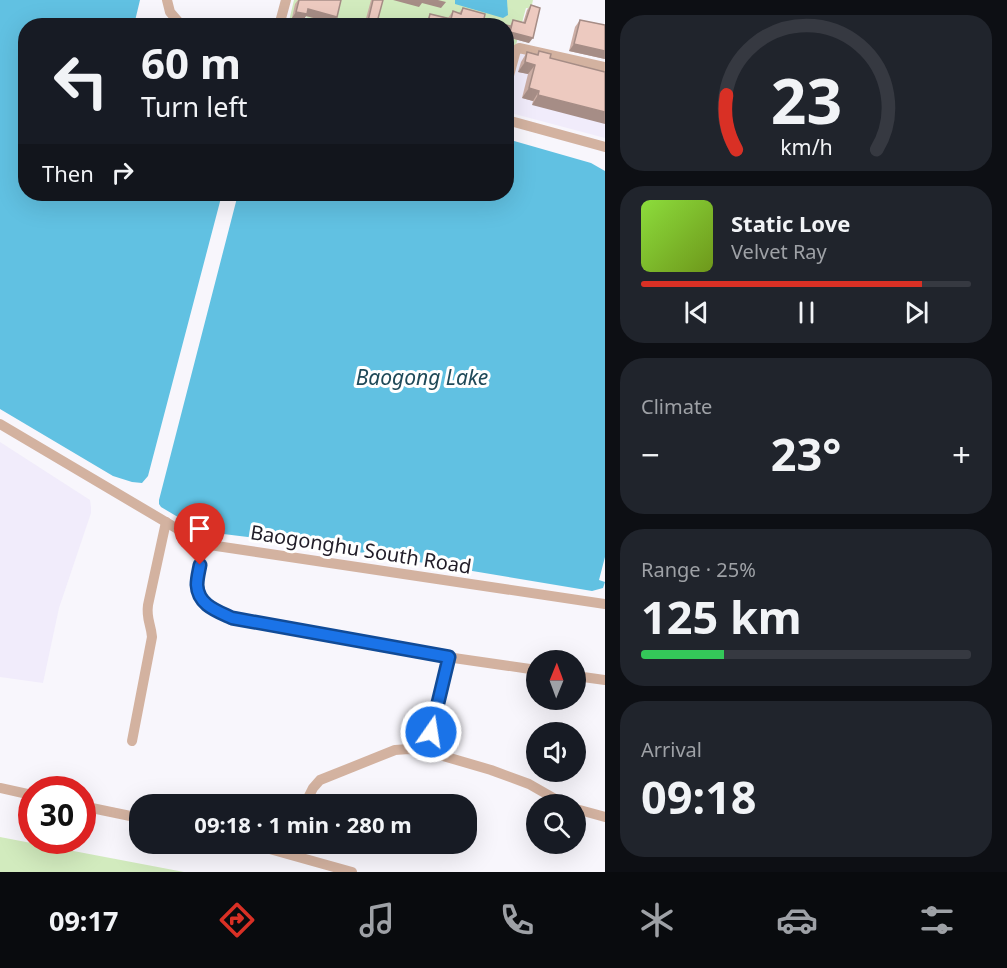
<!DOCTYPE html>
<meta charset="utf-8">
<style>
:root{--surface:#171b24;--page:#20242c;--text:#f1f3f6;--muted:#9ea1a6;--line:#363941;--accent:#d93025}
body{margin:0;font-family:"Noto Sans",sans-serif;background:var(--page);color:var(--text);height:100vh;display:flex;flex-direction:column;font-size:22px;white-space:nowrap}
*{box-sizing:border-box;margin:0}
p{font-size:20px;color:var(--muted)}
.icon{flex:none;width:33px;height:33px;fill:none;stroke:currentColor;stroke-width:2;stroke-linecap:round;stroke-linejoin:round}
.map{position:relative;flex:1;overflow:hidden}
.panel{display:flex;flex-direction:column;gap:15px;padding:15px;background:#0d0f14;width:402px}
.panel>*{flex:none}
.hud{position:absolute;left:18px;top:18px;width:496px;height:183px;border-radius:24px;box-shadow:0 6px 24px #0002;background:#171b24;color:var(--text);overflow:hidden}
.needle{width:39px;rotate:1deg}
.buttons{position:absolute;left:526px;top:650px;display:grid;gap:12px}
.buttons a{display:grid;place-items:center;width:60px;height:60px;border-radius:50%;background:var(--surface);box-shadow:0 6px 24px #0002;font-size:30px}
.speed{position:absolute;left:18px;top:776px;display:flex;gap:12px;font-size:30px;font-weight:700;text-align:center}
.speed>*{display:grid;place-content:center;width:78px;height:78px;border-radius:50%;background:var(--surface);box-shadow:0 6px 24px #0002;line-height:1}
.speed .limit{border:9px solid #d22;background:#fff;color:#111}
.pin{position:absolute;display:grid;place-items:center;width:51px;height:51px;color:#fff;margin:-62px -26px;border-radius:50% 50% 50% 0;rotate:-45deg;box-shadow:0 0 6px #0007}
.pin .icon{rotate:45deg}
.me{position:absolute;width:66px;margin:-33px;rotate:13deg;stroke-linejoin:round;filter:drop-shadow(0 0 4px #0008)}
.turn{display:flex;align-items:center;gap:21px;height:126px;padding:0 24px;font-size:27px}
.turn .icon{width:78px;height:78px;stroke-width:2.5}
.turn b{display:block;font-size:42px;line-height:51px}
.then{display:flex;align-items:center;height:57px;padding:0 24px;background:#0003;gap:12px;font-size:22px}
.big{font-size:45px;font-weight:700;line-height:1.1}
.panel .tile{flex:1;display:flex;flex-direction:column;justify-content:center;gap:9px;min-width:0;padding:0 21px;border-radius:24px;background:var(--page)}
.panel .dial{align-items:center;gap:0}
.dial svg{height:156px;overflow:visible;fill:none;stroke:var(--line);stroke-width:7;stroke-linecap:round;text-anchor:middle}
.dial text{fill:var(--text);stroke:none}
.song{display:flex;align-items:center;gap:18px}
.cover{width:72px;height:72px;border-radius:9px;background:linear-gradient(135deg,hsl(90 70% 55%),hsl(80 70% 35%))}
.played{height:6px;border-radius:3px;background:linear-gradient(90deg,var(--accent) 85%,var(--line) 85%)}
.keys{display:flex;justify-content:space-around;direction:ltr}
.heat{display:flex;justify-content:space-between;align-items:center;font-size:33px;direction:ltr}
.charge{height:9px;border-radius:4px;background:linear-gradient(90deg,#34c759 25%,var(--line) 0)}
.trip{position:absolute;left:129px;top:794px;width:348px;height:60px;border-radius:24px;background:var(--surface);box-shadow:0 6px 24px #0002;font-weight:700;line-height:60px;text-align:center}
.tab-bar{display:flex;height:96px;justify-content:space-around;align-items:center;background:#090b0e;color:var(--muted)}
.tab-bar .icon{width:42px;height:42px}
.tab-bar .current{color:var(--accent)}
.tab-bar b{font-size:27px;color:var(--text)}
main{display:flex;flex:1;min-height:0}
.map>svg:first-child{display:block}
.built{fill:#f1ecfb}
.green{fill:#d2ebbe}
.water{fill:#61c1e2}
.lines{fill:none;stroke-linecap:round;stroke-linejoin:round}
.minor{stroke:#d3b2a0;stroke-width:10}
.wall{fill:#ccaea5}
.shaded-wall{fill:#a68d86}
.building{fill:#edcac0;stroke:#a68d86;stroke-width:1.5}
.route-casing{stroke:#114b97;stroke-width:15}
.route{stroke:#1a73e8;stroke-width:10}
.labels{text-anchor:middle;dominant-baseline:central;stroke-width:6;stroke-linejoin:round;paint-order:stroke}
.street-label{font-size:20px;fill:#211d28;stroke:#fff}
.water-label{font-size:21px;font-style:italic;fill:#204a59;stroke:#fff}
</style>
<main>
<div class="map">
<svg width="605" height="872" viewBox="0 0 605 872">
<rect width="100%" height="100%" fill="#f8f6fc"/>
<g class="built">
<polygon points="515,50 605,72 605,138 507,112 507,78"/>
<polygon points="0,442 90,500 91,507 91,513 59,608 43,683 0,677"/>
</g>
<g class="green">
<polygon points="294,0 533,0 531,9 526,8 507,78 507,26 338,25 305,17 302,25 289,21"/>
<polygon points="0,837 26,842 184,872 0,872"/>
</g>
<g class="water">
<polygon points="0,0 140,0 134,25 26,26 26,194 222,194 148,476 142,483 132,482 113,476 0,409"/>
<polygon points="455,0 507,0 508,15 503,18 455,4"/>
<polygon points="507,139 591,163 605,171 605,557 599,580 605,582 603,588 592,591 328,547 207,532 198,529 161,507 159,504 159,500 238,194 507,194"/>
</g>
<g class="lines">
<g class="minor">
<polyline points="167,0 170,12 182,26"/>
<polyline points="279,26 286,0"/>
<polyline points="507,83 516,50 519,48 605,67"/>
<polyline points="507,120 605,147"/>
<polyline points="0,424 203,544 605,604"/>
<path d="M203 544C200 564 190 593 210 607 216 612 225 614 232 618L433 655 537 670"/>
<polyline points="576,676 605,680"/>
<path d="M132 741 152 637C151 624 146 619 148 605L166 522"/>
<polyline points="426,751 449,657"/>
<polyline points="0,788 32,795"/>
<polyline points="305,804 313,788 320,780 395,750 409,749 426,751 491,770 529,784 564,804"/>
<polyline points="82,806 140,818"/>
<polyline points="576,809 605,817"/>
<polyline points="248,843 352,872"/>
</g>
</g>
<g class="wall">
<polygon points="298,0 341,0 333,23 306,16 303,21 292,18 295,4"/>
<polygon points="371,0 383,0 376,26 364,26"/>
<polygon points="531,5 529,43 507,37 507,26 425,26 427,20 430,14 448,18 453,11 459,13 463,8 484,19 510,26 513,20 523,23 527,10"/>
<polygon points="580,20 605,25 605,59 569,51 575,27"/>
<polygon points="539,51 550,58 605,72 532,105 533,101 522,98 528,74 518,72 521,62 527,52 536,54"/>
</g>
<g class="shaded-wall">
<polygon points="393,0 438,0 446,2 441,8 422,3 419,7"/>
<polygon points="308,9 337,17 333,23 306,16 303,21 292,18 296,12"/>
<polygon points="428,22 441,26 426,26"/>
<polygon points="510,32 533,38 529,43 507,37"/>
<polygon points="574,44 605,51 605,59 569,51"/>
<polygon points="525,62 535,65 528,74 518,72"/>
<polygon points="529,88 539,91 533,101 522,98"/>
<polygon points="538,95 605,112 605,124 532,105"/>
</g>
<g class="building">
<polygon points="299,0 341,0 337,17 308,9 307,14 296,12"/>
<polygon points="373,0 383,0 376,26 370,26 367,25"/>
<polygon points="531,5 540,8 533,38 510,32 513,20 525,23"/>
<polygon points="463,8 485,14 484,19 510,26 507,35 507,26 441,26 428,22 430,14 451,19 453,11 461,14"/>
<polygon points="580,20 605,25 605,51 574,44"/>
<polygon points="539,51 551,54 550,58 605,72 605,112 538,95 539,91 529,88 535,65 525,62 527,52 538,55"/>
</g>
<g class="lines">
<defs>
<path id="route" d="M200 565C199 571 197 578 197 585 198 605 217 611 232 618L449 657 431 732"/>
</defs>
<use href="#route" class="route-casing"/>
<use href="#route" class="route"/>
</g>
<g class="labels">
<g class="street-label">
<text transform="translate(361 549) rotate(9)">Baogonghu South Road</text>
</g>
<g class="water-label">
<text x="422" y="377">Baogong Lake</text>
</g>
</g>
</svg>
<div class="buttons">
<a><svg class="needle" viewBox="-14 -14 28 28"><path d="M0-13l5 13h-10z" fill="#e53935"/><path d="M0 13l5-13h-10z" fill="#9ea1a6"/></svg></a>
<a><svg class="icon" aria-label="sound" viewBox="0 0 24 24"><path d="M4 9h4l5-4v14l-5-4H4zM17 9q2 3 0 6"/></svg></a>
<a><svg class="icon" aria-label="search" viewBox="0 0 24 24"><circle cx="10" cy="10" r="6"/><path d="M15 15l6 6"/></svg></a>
</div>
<div class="speed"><div class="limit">30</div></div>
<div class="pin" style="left:200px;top:565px;background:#d93025"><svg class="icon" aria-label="arrive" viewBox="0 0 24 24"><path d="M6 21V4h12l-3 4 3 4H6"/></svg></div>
<svg class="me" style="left:431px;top:732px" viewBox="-20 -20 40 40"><circle r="17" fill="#1a73e8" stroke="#fff" stroke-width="3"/><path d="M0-11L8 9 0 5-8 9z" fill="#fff"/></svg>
<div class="trip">09:18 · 1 min · 280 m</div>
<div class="hud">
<div class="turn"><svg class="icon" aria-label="left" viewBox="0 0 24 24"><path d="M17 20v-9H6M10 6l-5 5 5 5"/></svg><div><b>60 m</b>Turn left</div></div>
<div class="then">Then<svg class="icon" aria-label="right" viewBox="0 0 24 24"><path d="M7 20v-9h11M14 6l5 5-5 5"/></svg></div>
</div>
</div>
<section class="panel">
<div class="tile dial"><svg viewBox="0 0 100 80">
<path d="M14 69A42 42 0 1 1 86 69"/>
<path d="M14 69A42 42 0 0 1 9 41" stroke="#d93025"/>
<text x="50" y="56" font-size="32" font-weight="700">23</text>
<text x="50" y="72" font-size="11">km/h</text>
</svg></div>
<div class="tile">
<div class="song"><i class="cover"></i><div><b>Static Love</b><p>Velvet Ray</p></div></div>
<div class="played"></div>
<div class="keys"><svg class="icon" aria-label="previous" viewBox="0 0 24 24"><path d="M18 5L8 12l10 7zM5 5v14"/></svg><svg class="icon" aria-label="pause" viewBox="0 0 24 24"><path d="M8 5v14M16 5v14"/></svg><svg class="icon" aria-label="next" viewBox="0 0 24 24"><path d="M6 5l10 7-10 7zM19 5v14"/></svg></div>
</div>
<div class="tile"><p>Climate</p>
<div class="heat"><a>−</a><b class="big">23°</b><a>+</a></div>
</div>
<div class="tile"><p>Range · 25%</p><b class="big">125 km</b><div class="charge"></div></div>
<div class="tile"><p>Arrival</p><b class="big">09:18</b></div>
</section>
</main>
<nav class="tab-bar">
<b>09:17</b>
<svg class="icon current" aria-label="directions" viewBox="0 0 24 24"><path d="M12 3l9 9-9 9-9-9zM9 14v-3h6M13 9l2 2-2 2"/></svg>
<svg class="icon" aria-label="music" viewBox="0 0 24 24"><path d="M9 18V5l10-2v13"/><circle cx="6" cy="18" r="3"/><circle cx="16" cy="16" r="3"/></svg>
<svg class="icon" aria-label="phone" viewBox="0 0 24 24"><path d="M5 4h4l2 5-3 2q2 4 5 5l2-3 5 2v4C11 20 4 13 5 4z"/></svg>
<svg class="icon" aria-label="climate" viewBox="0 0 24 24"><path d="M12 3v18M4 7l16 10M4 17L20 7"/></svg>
<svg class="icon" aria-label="car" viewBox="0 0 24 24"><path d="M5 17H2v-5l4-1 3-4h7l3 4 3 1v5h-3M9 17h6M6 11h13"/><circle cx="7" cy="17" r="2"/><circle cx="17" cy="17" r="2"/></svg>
<svg class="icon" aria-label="filters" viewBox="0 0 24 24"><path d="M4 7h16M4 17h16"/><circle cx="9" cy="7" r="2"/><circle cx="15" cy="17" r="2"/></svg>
</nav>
